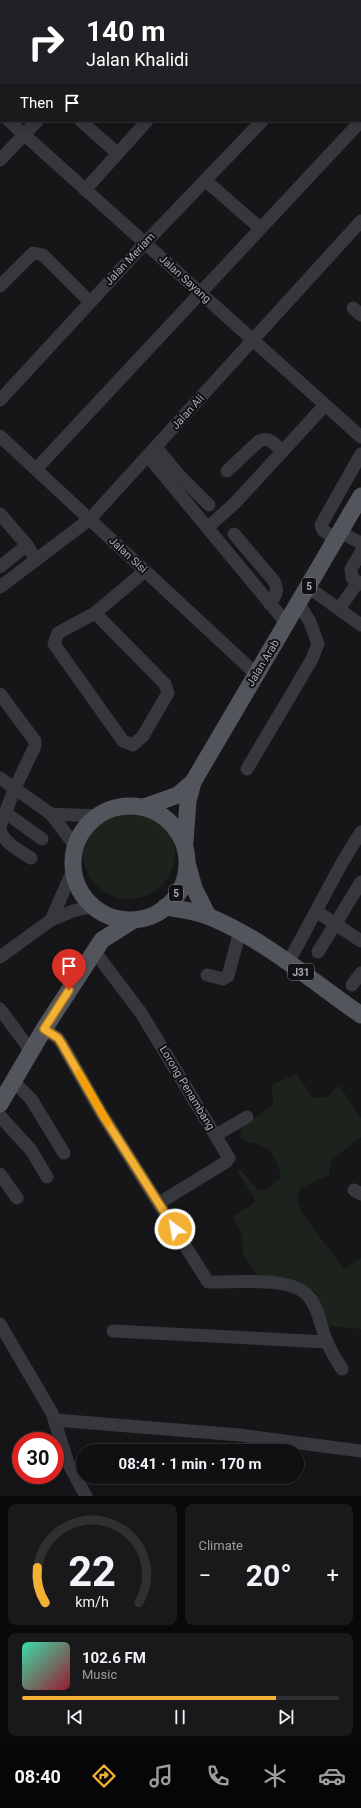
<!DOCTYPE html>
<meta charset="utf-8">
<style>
:root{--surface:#101012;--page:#19191b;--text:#f1f3f6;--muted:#9c9d9f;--line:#303032;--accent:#f2b134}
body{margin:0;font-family:Roboto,sans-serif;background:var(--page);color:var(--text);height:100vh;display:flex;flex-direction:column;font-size:15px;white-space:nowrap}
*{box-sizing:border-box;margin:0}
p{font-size:13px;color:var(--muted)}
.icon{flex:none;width:22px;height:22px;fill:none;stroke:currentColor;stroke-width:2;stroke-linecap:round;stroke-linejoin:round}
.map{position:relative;height:1496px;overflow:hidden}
.sheet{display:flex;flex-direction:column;gap:8px;padding:8px;background:#09090a;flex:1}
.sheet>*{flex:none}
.top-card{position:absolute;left:0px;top:0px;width:361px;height:122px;box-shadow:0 2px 10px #0003,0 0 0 1px var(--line);background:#202124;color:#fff;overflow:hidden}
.speed{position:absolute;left:12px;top:1432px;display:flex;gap:8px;font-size:20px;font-weight:700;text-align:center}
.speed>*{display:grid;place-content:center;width:52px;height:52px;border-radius:50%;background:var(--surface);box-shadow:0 2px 10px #0003,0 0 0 1px var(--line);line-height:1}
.speed .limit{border:6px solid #d22;background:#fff;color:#111}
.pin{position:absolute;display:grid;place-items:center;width:34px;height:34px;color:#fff;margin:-41px -17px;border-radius:50% 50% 50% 0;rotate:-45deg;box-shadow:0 0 4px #0007}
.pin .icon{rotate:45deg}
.me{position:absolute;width:44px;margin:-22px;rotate:328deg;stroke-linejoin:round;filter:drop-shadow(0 0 3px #0008)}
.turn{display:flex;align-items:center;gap:14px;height:84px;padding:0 20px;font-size:18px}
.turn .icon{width:52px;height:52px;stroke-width:2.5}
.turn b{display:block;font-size:28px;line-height:34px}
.then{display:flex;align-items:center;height:38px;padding:0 20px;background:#0003;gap:8px;font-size:15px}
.big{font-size:30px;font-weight:700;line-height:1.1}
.sheet .widget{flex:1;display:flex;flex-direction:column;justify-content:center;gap:6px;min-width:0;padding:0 14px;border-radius:8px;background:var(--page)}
.sheet .dial{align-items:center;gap:0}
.dial svg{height:104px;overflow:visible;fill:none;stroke:var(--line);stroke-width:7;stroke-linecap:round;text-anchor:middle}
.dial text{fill:var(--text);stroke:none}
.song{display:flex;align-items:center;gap:12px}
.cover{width:48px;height:48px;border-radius:6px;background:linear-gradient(135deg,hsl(160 70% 55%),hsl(350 70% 35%))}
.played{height:4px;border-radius:2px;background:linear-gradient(90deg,var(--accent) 80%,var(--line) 80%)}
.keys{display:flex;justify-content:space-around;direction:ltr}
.heat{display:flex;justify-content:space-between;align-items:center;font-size:22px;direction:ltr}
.sheet .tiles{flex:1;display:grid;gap:8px;grid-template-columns:1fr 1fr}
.widget:last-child{grid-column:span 2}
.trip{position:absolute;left:76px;top:1444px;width:228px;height:40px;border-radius:20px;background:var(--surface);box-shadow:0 2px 10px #0003,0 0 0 1px var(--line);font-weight:700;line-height:40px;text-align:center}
.tab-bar{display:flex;height:64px;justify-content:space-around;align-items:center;background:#060607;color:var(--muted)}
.tab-bar .icon{width:28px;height:28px}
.tab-bar .active{color:var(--accent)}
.tab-bar b{font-size:18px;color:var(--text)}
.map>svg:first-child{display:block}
.green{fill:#1c231d}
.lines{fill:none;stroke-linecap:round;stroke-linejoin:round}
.minor{stroke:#37383d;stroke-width:13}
.major{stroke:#53555c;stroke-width:17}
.route-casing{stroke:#9d7322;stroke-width:10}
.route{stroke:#f2b134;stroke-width:7}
.slow{stroke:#f59e0b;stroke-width:7}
.labels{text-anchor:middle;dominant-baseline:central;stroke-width:4;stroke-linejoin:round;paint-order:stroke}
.shield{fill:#111113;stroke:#7b7e86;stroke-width:1}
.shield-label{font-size:10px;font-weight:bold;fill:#a8adb8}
.street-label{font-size:11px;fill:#a8adb8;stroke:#111113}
</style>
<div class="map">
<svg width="361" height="1496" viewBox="0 0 361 1496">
<rect width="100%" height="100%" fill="#161618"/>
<g class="green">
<circle cx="129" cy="853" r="46"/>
<path d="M297 1074 313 1098 328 1097 339 1085 361 1118V1137L331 1160 329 1175 300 1188 297 1198 302 1213 344 1269 361 1258V1329L329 1326 315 1292 302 1284 258 1276 244 1256 242 1245V1235L233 1217 254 1203V1198L237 1170H241L258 1190H266L280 1178C281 1168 273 1151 263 1146 255 1142 247 1144 240 1137L243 1127 274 1104 271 1085Z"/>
</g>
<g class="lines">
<g class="minor">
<polyline points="226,0 227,1"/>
<polyline points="62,1 62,0"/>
<polyline points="147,1 148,0"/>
<polyline points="264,1 265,0"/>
<polyline points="360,16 361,15"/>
<polyline points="0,72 1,71"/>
<polyline points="0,113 1,114"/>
<polyline points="9,121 361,437"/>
<polyline points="81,121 117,153"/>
<polyline points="0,160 37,121"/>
<polyline points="205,180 260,228"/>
<polyline points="85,190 147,121"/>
<polyline points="0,286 33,253 43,255 90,302"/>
<polyline points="353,308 361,315"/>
<polyline points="0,400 145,243 262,121"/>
<polyline points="0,436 256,674"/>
<polyline points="156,447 178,474 209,505"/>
<polyline points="148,456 287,624"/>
<polyline points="36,469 360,122"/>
<path d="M227 471 259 441C270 436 275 444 282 452"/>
<polyline points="0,514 27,545"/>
<polyline points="207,528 235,503 325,405"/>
<polyline points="340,532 361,543"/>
<path d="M234 534 274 581C279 591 276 595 270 604"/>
<polyline points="336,540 323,530 321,525 361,454"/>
<polyline points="361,552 351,569 352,578 361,584"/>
<polyline points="0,567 27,545 36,560"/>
<polyline points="0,587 90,519 361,221"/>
<polyline points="308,587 361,625"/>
<polyline points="339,609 358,582"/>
<polyline points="95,613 58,633 54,644 123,741 133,745 143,736 168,693 165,684 95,613 145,571"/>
<polyline points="0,694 35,741 35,746 15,788 0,826"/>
<polyline points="247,769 311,661 318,644 310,622 299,604"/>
<polyline points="0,778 51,814 99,816"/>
<polyline points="6,813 42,839"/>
<polyline points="51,814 76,847"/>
<path d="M0 830C4 843 20 851 31 858"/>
<polyline points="316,911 361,941"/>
<polyline points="51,920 74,868"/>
<polyline points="95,952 141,1013 229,1158 226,1162 159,1203"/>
<polyline points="318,952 361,882"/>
<polyline points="0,957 51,920 73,911 93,906"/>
<polyline points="288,963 343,861 361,832"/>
<polyline points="207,975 223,979 228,976 240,931"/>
<polyline points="352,985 361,973"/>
<polyline points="0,1009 31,1051"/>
<path d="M44 1029 58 1038 62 1044 102 1114 208 1282C234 1283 292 1275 309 1297 319 1309 321 1328 327 1342 331 1352 337 1361 342 1369"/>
<polyline points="13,1081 31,1099 64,1153"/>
<polyline points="0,1116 31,1150 47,1177"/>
<polyline points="216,1135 247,1117"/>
<polyline points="0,1174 17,1198"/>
<polyline points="354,1190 361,1194"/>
<polyline points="0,1324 52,1413 68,1463 86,1496"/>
<polyline points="113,1331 327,1342"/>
<polyline points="55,1420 239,1435 361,1451"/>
</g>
<g class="major">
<circle cx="130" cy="863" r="57"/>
<polyline points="144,807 178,795 193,782 361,496"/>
<polyline points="185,842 188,801 193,782"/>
<polyline points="188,866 194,888 208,916"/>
<path d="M165 907C179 909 196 911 210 917 265 940 312 981 361 1015"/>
<polyline points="0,1104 44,1029 102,940 132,921"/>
</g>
</g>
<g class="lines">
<defs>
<polyline id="route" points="69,990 44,1029 58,1038 62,1044 102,1114 175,1229"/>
</defs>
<use href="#route" class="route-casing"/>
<use href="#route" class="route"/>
<polyline class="slow" points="79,1073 108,1123"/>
</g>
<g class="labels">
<g class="shield">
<rect x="302" y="578" width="14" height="16" rx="3"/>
<rect x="169" y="885" width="14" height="16" rx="3"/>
<rect x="288" y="964" width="26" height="16" rx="3"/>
</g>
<g class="shield-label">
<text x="309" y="586">5</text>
<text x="176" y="893">5</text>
<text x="301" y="972">J31</text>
</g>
<g class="street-label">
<text transform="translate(130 259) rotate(-47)">Jalan Meriam</text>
<text transform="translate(185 279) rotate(42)">Jalan Sayang</text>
<text transform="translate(188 412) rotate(-48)">Jalan Ali</text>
<text transform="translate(128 555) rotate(43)">Jalan Sisi</text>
<text transform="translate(263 663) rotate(-59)">Jalan Arab</text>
<text transform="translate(187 1088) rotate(59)">Lorong Penambang</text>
</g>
</g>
</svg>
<div class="speed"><div class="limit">30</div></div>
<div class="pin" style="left:69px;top:990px;background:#d93025"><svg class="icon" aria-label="arrive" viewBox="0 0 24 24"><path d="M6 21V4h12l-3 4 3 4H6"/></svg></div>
<svg class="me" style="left:175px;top:1229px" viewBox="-20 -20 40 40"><circle r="17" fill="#f2b134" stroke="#fff" stroke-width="3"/><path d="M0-11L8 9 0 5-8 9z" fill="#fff"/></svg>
<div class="trip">08:41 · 1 min · 170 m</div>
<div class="top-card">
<div class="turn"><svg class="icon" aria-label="right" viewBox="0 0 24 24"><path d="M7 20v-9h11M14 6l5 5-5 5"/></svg><div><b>140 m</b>Jalan Khalidi</div></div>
<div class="then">Then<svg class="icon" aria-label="arrive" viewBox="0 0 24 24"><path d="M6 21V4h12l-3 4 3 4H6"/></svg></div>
</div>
</div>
<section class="sheet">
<div class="tiles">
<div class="widget dial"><svg viewBox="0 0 100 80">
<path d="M14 69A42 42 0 1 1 86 69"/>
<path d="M14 69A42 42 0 0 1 8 42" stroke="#f2b134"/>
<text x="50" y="56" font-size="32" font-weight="700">22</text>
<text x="50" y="72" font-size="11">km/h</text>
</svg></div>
<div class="widget"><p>Climate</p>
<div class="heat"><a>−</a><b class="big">20°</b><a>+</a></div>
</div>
<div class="widget">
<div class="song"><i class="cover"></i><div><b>102.6 FM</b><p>Music</p></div></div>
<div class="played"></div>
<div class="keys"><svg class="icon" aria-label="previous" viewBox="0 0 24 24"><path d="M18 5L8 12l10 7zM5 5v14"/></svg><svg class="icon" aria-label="pause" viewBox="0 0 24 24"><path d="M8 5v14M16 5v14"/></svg><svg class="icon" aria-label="next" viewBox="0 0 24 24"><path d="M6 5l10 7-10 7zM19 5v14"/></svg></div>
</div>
</div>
</section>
<nav class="tab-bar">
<b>08:40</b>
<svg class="icon active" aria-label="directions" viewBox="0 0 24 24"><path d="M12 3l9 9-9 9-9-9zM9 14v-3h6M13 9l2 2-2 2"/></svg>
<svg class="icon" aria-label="music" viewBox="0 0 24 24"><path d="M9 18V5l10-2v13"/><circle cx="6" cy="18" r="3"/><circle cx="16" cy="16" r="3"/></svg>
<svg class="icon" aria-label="phone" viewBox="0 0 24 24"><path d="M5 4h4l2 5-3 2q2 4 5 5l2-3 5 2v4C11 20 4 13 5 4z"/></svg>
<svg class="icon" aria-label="climate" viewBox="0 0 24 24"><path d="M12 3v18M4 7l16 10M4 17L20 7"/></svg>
<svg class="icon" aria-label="car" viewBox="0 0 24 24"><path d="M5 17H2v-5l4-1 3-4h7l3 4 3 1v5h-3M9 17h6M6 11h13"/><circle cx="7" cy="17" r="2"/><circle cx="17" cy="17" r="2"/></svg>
</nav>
